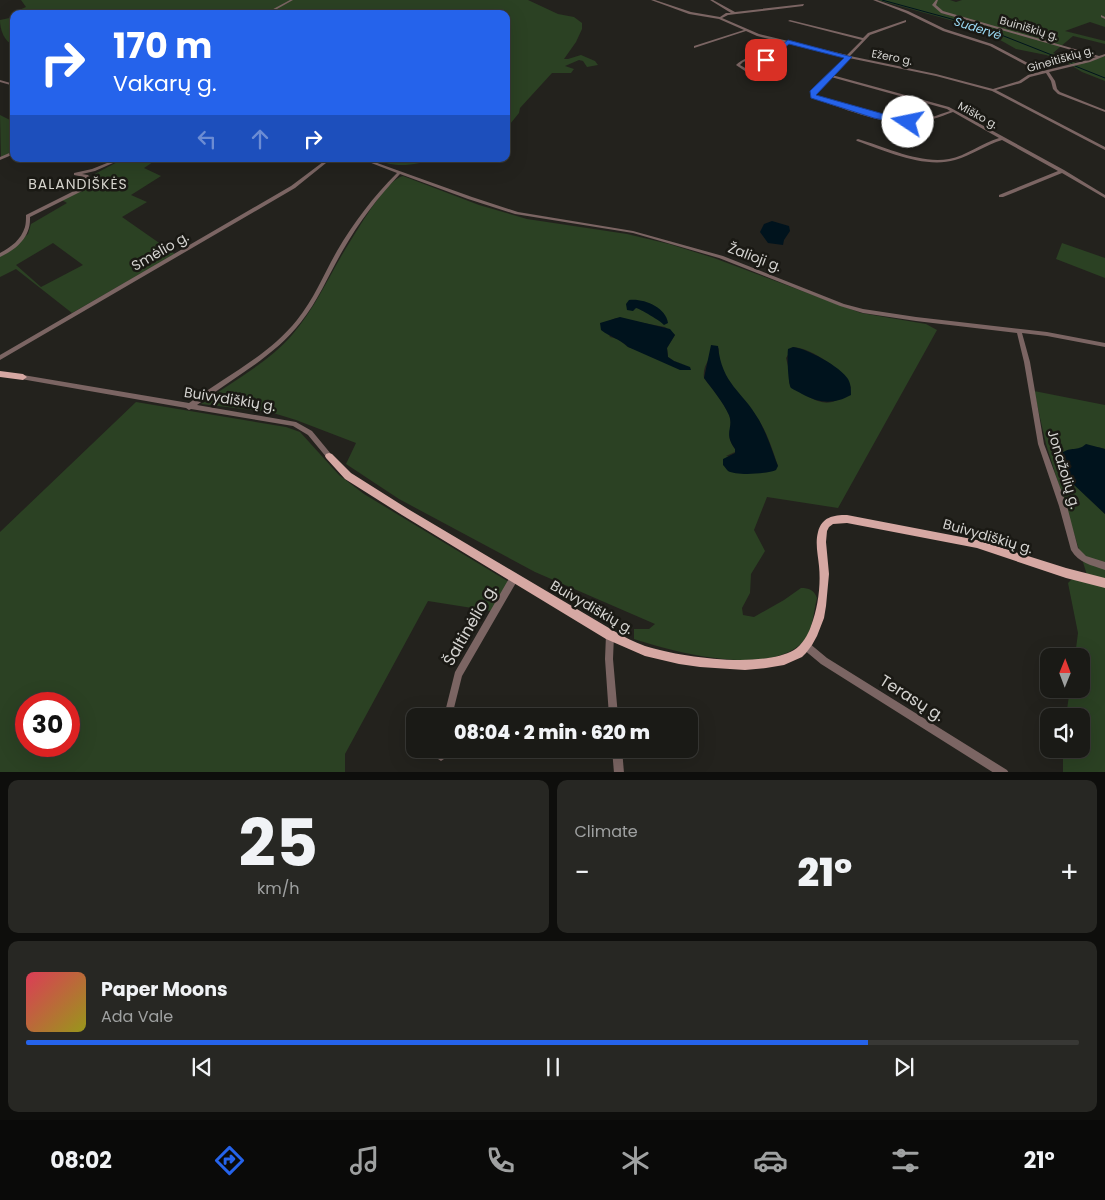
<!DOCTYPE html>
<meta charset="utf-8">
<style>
:root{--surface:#1a1a16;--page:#272723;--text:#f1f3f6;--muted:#9fa1a1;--line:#383835;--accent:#2563eb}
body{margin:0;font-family:Poppins,sans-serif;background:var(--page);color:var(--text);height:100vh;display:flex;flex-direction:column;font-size:19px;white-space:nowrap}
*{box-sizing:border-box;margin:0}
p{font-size:16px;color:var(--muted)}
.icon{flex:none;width:28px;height:28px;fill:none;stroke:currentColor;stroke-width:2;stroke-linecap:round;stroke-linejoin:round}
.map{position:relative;height:772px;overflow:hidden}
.details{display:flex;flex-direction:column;gap:8px;padding:8px;background:#0e0e0c;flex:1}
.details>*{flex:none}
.guide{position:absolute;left:10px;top:10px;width:500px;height:152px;border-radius:10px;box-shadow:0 5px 20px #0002,0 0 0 1px var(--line);background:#2563eb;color:#fff;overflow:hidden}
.needle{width:32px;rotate:1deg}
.fabs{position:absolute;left:1040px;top:648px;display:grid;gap:10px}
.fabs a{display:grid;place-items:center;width:50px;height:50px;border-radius:10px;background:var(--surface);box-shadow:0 5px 20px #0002,0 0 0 1px var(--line);font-size:25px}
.speed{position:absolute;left:15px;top:692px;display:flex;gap:10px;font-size:25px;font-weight:700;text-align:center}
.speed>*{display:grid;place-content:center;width:65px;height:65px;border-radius:50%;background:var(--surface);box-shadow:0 5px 20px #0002,0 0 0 1px var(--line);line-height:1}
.speed .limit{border:8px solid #d22;background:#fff;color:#111}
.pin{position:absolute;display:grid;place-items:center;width:42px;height:42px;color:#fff;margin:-21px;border-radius:10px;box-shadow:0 2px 8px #0006}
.me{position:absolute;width:55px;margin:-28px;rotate:281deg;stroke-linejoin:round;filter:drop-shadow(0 0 4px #0008)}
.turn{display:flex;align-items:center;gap:18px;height:105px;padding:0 20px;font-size:22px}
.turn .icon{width:65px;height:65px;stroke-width:2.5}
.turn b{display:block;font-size:35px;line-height:42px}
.lanes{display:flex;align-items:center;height:48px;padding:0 20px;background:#0003;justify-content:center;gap:25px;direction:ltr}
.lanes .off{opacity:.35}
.big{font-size:38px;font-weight:800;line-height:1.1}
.details .card{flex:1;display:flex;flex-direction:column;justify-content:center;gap:8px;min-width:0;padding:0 18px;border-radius:10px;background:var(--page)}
.details .dial{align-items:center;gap:0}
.dial b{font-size:65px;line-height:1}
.song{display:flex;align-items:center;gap:15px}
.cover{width:60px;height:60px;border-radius:8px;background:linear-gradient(135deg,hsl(350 70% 55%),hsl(60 70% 35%))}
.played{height:5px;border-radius:2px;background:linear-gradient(90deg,var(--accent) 80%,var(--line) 80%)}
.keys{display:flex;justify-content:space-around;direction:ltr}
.heat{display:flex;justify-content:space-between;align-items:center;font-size:28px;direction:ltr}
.details .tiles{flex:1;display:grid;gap:8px;grid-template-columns:1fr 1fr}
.card:last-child{grid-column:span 2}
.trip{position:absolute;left:406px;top:708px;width:292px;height:50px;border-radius:10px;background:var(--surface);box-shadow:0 5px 20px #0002,0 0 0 1px var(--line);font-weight:800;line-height:50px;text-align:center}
.tab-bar{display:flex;height:80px;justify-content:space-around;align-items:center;background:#0a0a09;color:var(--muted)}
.tab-bar .icon{width:35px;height:35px}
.tab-bar .on{color:var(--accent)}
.tab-bar b{font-size:22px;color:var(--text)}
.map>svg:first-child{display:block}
.green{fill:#2b4123;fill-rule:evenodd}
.water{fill:#00131d}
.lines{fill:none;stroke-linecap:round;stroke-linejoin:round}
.stream{stroke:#00131d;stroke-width:1}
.minor{fill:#7b6563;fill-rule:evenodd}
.major{fill:#d6a8a3;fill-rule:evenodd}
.route{fill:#2563eb;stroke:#184099}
.labels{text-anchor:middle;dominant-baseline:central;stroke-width:5;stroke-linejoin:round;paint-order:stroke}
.far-street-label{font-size:11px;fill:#d4d3d0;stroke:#1a1914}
.far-water-label{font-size:12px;font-style:italic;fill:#9cdcf7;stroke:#1a1914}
.far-quarter-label{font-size:14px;letter-spacing:1px;fill:#d6d4cd;stroke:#1a1914}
.street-label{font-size:14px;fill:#d4d3d0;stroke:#1a1914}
.near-street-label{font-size:16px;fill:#d4d3d0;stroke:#1a1914}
</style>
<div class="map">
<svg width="1105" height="773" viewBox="0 0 1105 773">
<rect width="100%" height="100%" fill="#23221d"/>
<g class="green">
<polygon points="21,0 528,0 558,14 574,17 582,23 582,29 576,42 564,59 568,59 581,55 595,61 598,65 587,67 583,61 579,60 565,66 574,69 571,73 552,73 520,108 519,113 506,129 506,14 21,14 19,10 26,7"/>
<polygon points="878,0 950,0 956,2 962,0 1105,0 1105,27 1090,22 1065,31 1105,41 1105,44 1073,36 1053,53 1078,64 1105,56 1105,81 1082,72 1064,61 1046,55 1016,49 979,28"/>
<path d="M14 17V46C4 41 0 30 0 20Z"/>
<polygon points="0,115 14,122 14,151 1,158"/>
<path d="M123 159 156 160 144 168 161 176 131 195 147 202 122 217 175 254 72 313 16 269 0 277V256L28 234 31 224 67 203 62 200 101 180 91 176ZM53 243 83 265 41 287 16 265Z"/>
<path d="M375 159H436C414 165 397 169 375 159Z"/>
<path d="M403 176 479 205 527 219 627 234 669 244 714 258 861 313 926 324 937 330 838 508 767 497 754 530 765 551 751 574 750 593 742 608 743 615 754 617 784 600 801 588C809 588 814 590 817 598 814 609 813 625 808 635 781 681 673 652 634 639V629H649L655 624 535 572 399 499 346 464 356 443 296 420 270 412 201 404C231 382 268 363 292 335 317 306 331 271 351 240 360 226 387 179 403 176ZM616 318 665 327 675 335 667 348 668 357 674 361 685 365 628 347 618 339 610 337 604 323ZM793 347C811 348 845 370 851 388 846 392 838 401 832 402 816 406 801 391 789 383L790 374 786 358ZM719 348C715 375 745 398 758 419 767 432 773 451 778 466L726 456 735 452V449C723 433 735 429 729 415 723 401 712 389 704 378 702 366 711 355 719 348Z"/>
<polygon points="1062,243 1105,258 1105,278 1056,259"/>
<path d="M1034 391 1105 405V449C1088 443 1077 450 1063 460L1070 481 1105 514V580L1087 575 1046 444Z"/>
<path d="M136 402 286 427 300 432 339 475 364 494 509 582 491 611 428 601 345 754V772L0 773V532ZM26 704H69V746H26Z"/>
<polygon points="1076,579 1105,587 1105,772 1063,773 1063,749 1081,749 1081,716 1066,716 1070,689 1081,689 1081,656 1075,656 1078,633 1068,583 1071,580"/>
</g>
<g class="water">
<polygon points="772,221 789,226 790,231 784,240 783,245 768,243 760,232 764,224"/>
<path d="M629 300C643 298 666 307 668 323L664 325C661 321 640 309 636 308L633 311 627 310 626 304Z"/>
<path d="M620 317 670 329 675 335 667 348 668 357 674 361 690 367 691 370H680L628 347C620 339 610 337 601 330L600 323Z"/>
<path d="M711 345 718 346C722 385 742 390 759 420 766 433 771 447 776 461L778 466 776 470C768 474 736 476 728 471 726 469 725 467 723 465V459L735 453V449C723 432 734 429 729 415 723 402 712 389 704 378Z"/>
<path d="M793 347C806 348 841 367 848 379 851 384 851 390 851 395 833 405 819 403 802 394 799 392 794 390 791 388 788 384 787 355 788 349Z"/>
<path d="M1086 444 1105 449V514L1070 481 1062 453C1071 446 1077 452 1086 444Z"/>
</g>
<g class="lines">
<g class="stream">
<polyline points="882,0 981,27 1072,63"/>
<polyline points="1075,66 1105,78"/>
</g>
<g class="minor">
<polygon points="290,0 293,0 268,14 264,14"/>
<path d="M651 0H655L691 12 720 17 726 13H731L710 0H713L735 12 804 4 803 6 728 15 722 18 759 34 847 55 862 40 788 21 790 20 863 38 868 33 906 20V22L870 35 850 56 936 74 993 89 1019 81 1028 75 1039 72 990 46 943 31 906 13 873 0H877L908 11 945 29 992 44 1043 71 1088 60 1096 57 941 13 932 5 936 0H938L936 5 943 11 1099 56 1105 54V56L1090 62 1049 72 1055 81 1057 89 1060 92 1105 110V112L1058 94 1053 89 1051 81 1046 73 1030 77 1021 83 996 90 1105 147V150L992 91 936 76 849 58 832 75 949 107 1064 170 1105 195V198L1062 173 1003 197H999V195L1058 171 1002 140C986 145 972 155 955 160 925 169 885 151 857 141L856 140 858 139C886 147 919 164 949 159 966 156 982 143 999 138L953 112C940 117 926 122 912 123 882 125 843 108 815 99L811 96V94L845 57 788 43 780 49 754 72 745 71 736 65C747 54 771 52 785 43L757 36 746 31 694 48V46L744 30 719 19 689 14ZM773 51 752 70 747 69 740 65 743 62ZM831 77 947 109 950 111C938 115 925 120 912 121 882 123 846 107 817 97L814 95Z"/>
<polygon points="1101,15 1105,17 1105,19 1101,17"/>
<polygon points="0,80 14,84 14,86 0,82"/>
<polygon points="14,151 14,154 0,160 0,157"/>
<path d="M117 159H122L95 171 82 174 88 175 93 181V182L92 186 30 217C31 237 17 249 0 257V253C11 247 21 240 25 227 26 223 26 219 26 215L88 184 89 182 84 177 74 175V173L92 169Z"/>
<polygon points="327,159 331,159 295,188 0,360 0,355 291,186"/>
<path d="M361 159H366L472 197 518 212 633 231 723 256 844 304 863 309 916 317 1047 332 1105 343V347L1047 336 1022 333 1030 362 1044 444 1067 506 1078 548 1086 556 1105 562V570C1091 565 1079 563 1071 550L1059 506 1038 444 1024 362 1017 333 916 321 863 313 840 306 719 258 633 233 515 214 468 199 400 174C378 197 359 222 343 250 329 274 318 301 301 322 273 358 232 378 197 405L296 422 312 431 331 454 332 456 331 458 329 459 327 458 308 435 293 426 191 409 189 410 186 408 21 379 20 377 21 375H23L189 403C226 376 268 356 297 320 314 299 324 274 337 251 354 222 373 197 397 173Z"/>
<polygon points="514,574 517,575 518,578 517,581 462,676 452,716 444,716 455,672 511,575"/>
<polygon points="610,631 613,632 614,635 613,659 618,716 609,716 605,659 606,635 607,632"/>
<polygon points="806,642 809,643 827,658 1007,770 1009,773 994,773 821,664 803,649 802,646 803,643"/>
<polygon points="437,749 447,749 444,759 441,761 438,759 436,756"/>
<polygon points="612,749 622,749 624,773 614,773"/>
</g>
<g class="major">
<polygon points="0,371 23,374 27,377 23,380 0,377"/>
<path d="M329 453 332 454 351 473 408 509 614 631C624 637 634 642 645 646 680 657 760 669 794 650 802 645 808 635 811 626 818 608 821 585 819 566 818 555 815 543 818 532 822 517 833 515 847 515L977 540 1066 568 1105 578V588L1066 578 977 548 847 523 833 524 829 527 827 531 826 542 829 574 826 606 824 618 817 636 812 645 806 653 802 657 784 665 766 668 745 670 700 667 679 664 645 656 606 639 402 515 345 479 326 458 325 456 326 454Z"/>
</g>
</g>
<polygon class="route" points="788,40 852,57 816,95 912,122 908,125 874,118 811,98 810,91 844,58 789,44 768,61 764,61 764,59"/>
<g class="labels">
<g class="far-street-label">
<text transform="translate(1029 28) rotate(16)">Buiniškių g.</text>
<text transform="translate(892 57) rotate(11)">Ežero g.</text>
<text transform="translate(1060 59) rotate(-16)">Gineitiškių g.</text>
<text transform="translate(978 115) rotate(29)">Miško g.</text>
</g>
<g class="far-water-label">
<text transform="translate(978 28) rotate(18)">Sudervė</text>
</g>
<g class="far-quarter-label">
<text x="78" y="184">BALANDIŠKĖS</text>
</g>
<g class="street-label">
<text transform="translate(160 251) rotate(-30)">Smėlio g.</text>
<text transform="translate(755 257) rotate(21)">Žalioji g.</text>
<text transform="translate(230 399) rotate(9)">Buivydiškių g.</text>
<text transform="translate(1064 469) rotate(73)">Jonažolių g.</text>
<text transform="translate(988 536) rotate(16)">Buivydiškių g.</text>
<text transform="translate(592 607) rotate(30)">Buivydiškių g.</text>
</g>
<g class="near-street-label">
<text transform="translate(470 625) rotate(-60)">Šaltinėlio g.</text>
<text transform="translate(912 698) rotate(32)">Terasų g.</text>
</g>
</g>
</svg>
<div class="fabs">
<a><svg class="needle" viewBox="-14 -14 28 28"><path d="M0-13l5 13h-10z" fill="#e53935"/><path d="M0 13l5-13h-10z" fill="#9fa1a1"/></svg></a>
<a><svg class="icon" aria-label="sound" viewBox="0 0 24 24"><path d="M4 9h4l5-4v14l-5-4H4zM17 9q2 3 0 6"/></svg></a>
</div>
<div class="speed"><div class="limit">30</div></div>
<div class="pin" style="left:766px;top:60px;background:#d93025"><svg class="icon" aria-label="arrive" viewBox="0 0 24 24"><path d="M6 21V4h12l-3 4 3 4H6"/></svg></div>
<svg class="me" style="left:908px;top:122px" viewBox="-20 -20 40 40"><circle r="19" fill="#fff"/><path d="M0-13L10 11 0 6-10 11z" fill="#2563eb"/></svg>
<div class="trip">08:04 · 2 min · 620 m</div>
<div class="guide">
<div class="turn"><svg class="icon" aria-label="right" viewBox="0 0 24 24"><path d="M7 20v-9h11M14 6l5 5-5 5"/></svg><div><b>170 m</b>Vakarų g.</div></div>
<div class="lanes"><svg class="icon off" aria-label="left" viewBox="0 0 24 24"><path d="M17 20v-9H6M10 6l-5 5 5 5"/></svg><svg class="icon off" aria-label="ahead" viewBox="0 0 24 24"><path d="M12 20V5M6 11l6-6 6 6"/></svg><svg class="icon" aria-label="right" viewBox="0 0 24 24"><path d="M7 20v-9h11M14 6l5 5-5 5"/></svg></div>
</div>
</div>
<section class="details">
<div class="tiles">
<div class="card dial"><b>25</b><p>km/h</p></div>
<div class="card"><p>Climate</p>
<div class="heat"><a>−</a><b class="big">21°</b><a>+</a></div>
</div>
<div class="card">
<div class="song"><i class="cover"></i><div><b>Paper Moons</b><p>Ada Vale</p></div></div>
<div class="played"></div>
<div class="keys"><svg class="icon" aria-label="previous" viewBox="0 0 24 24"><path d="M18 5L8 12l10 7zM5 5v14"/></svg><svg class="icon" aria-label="pause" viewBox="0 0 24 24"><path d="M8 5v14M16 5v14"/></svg><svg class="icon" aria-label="next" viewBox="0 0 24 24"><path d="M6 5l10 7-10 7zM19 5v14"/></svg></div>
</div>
</div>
</section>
<nav class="tab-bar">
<b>08:02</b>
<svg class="icon on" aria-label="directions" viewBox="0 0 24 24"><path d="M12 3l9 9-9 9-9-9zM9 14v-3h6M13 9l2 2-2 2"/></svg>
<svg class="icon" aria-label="music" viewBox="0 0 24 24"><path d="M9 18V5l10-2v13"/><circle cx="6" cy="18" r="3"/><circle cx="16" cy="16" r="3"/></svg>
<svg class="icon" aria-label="phone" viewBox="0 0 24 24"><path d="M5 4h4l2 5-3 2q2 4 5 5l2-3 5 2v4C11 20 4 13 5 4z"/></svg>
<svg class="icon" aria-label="climate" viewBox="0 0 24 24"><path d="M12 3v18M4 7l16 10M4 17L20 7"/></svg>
<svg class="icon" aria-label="car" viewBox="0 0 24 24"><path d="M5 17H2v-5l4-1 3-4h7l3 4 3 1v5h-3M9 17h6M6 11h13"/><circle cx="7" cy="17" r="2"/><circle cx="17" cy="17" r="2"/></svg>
<svg class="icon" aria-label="filters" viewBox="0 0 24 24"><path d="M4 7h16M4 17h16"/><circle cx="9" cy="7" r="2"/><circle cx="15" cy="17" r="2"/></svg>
<b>21°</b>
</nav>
